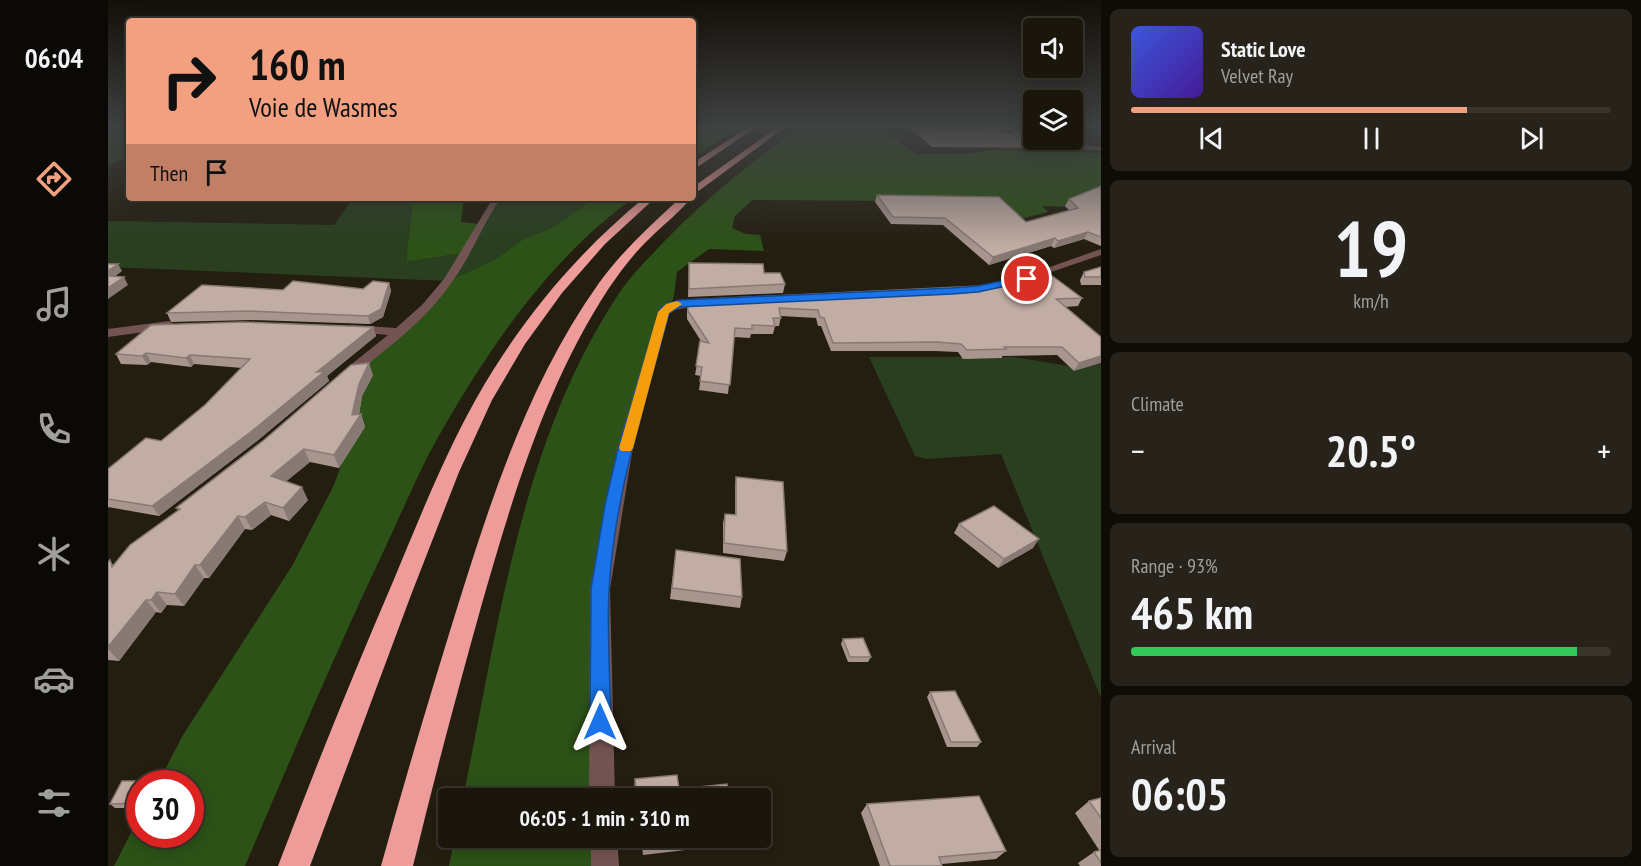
<!DOCTYPE html>
<meta charset="utf-8">
<style>
:root{--surface:#1b160c;--page:#28231a;--text:#f1f3f6;--muted:#a09f9d;--line:#39352d;--accent:#f2a080}
body{margin:0;font-family:"PT Sans Narrow",sans-serif;background:var(--page);color:var(--text);height:100vh;display:flex;flex-direction:column;font-size:22px;white-space:nowrap}
*{box-sizing:border-box;margin:0}
p{font-size:20px;color:var(--muted)}
.icon{flex:none;width:33px;height:33px;fill:none;stroke:currentColor;stroke-width:2;stroke-linecap:round;stroke-linejoin:round}
.map{position:relative;flex:1;overflow:hidden}
.panel{display:flex;flex-direction:column;gap:9px;padding:9px;background:#0f0c07;width:540px}
.panel>*{flex:none}
.hud{position:absolute;left:18px;top:18px;width:570px;height:183px;border-radius:6px;box-shadow:0 3px 15px #0003,0 0 0 2px var(--line);background:#f2a080;color:#111;overflow:hidden}
.fabs{position:absolute;left:915px;top:18px;display:grid;gap:12px}
.fabs a{display:grid;place-items:center;width:60px;height:60px;border-radius:6px;background:var(--surface);box-shadow:0 3px 15px #0003,0 0 0 2px var(--line);font-size:30px}
.speed{position:absolute;left:18px;top:770px;display:flex;gap:12px;font-size:30px;font-weight:700;text-align:center}
.speed>*{display:grid;place-content:center;width:78px;height:78px;border-radius:50%;background:var(--surface);box-shadow:0 3px 15px #0003,0 0 0 2px var(--line);line-height:1}
.speed .limit{border:9px solid #d22;background:#fff;color:#111}
.pin{position:absolute;display:grid;place-items:center;width:51px;height:51px;color:#fff;margin:-26px;border:3px solid #fff;border-radius:50%;box-shadow:0 2px 6px #0007}
.me{position:absolute;width:66px;margin:-33px;rotate:0deg;stroke-linejoin:round;filter:drop-shadow(0 0 4px #0008)}
.turn{display:flex;align-items:center;gap:21px;height:126px;padding:0 24px;font-size:27px}
.turn .icon{width:78px;height:78px;stroke-width:2.5}
.turn b{display:block;font-size:42px;line-height:51px}
.then{display:flex;align-items:center;height:57px;padding:0 24px;background:#0003;gap:12px;font-size:22px}
.big{font-size:45px;font-weight:600;line-height:1.1}
.panel .card{flex:1;display:flex;flex-direction:column;justify-content:center;gap:9px;min-width:0;padding:0 21px;border-radius:9px;background:var(--page)}
.panel .dial{align-items:center;gap:0}
.dial b{font-size:78px;line-height:1}
.song{display:flex;align-items:center;gap:18px}
.cover{width:72px;height:72px;border-radius:9px;background:linear-gradient(135deg,hsl(230 70% 55%),hsl(260 70% 35%))}
.played{height:6px;border-radius:3px;background:linear-gradient(90deg,var(--accent) 70%,var(--line) 70%)}
.keys{display:flex;justify-content:space-around;direction:ltr}
.heat{display:flex;justify-content:space-between;align-items:center;font-size:33px;direction:ltr}
.charge{height:9px;border-radius:4px;background:linear-gradient(90deg,#34c759 93%,var(--line) 0)}
.trip{position:absolute;left:330px;top:788px;width:333px;height:60px;border-radius:6px;background:var(--surface);box-shadow:0 3px 15px #0003,0 0 0 2px var(--line);font-weight:600;line-height:60px;text-align:center}
main{display:flex;flex:1;min-height:0}
.tabs{display:flex;flex-direction:column;width:108px;justify-content:space-around;align-items:center;background:#0b0905;color:var(--muted)}
.tabs .icon{width:42px;height:42px}
.tabs .on{color:var(--accent)}
.tabs b{font-size:27px;color:var(--text)}
.map>svg:first-child{display:block}
.green{fill:#293f1f}
.forest{fill:#2c5217}
.lines{fill:none;stroke-linecap:round;stroke-linejoin:round}
.minor{fill:#745452;fill-rule:evenodd}
.highway{fill:#ed9c99;fill-rule:evenodd}
.wall{fill:#a7958e;fill-rule:evenodd}
.shaded-wall{fill:#887974}
.building{fill:#c2ada5;stroke:#887974;stroke-width:1.5}
.route{fill:#1a73e8;stroke:#114b97;stroke-width:1.5}
.slow{fill:#f59e0b}
</style>
<main>
<nav class="tabs">
<b>06:04</b>
<svg class="icon on" aria-label="directions" viewBox="0 0 24 24"><path d="M12 3l9 9-9 9-9-9zM9 14v-3h6M13 9l2 2-2 2"/></svg>
<svg class="icon" aria-label="music" viewBox="0 0 24 24"><path d="M9 18V5l10-2v13"/><circle cx="6" cy="18" r="3"/><circle cx="16" cy="16" r="3"/></svg>
<svg class="icon" aria-label="phone" viewBox="0 0 24 24"><path d="M5 4h4l2 5-3 2q2 4 5 5l2-3 5 2v4C11 20 4 13 5 4z"/></svg>
<svg class="icon" aria-label="climate" viewBox="0 0 24 24"><path d="M12 3v18M4 7l16 10M4 17L20 7"/></svg>
<svg class="icon" aria-label="car" viewBox="0 0 24 24"><path d="M5 17H2v-5l4-1 3-4h7l3 4 3 1v5h-3M9 17h6M6 11h13"/><circle cx="7" cy="17" r="2"/><circle cx="17" cy="17" r="2"/></svg>
<svg class="icon" aria-label="filters" viewBox="0 0 24 24"><path d="M4 7h16M4 17h16"/><circle cx="9" cy="7" r="2"/><circle cx="15" cy="17" r="2"/></svg>
</nav>
<div class="map">
<svg width="993" height="866" viewBox="0 0 993 866">
<rect width="100%" height="100%" fill="#241e10"/>
<g class="green">
<polygon points="0,126 21,126 21,156 0,166"/>
<polygon points="245,198 305,198 298,262 355,253 389,198 486,198 447,226 414,240 388,259 340,281 0,267 0,221 226,225"/>
<polygon points="761,357 906,357 972,368 993,364 993,698 893,454 819,459 807,456"/>
</g>
<g class="forest">
<polygon points="606,126 634,126 585,157 585,136"/>
<path d="M694 126H767L808 154H859L884 150 993 153V192L976 207 934 206 940 212 908 220 791 201 644 200 627 216 624 228 638 234 652 235 656 251 601 249 569 272 566 295 505 505 494 798H355C390 629 412 445 508 298 519 280 535 264 549 249 593 202 642 163 694 126Z"/>
<polygon points="305,198 356,198 353,222 371,224 355,253 298,262"/>
<path d="M486 198H526C442 257 379 351 329 439 310 473 295 510 278 546 228 651 183 758 137 866H6L31 817 32 834H82V783H50L75 735 184 566 226 485 248 423 263 353 340 281 388 259 414 240 447 226Z"/>
<polygon points="347,837 496,837 497,866 341,866"/>
</g>
<g class="lines">
<g class="minor">
<polygon points="884,126 891,126 908,137 993,147 993,151 906,141"/>
<polygon points="985,126 993,126 993,129 986,127"/>
<path d="M385 198H393C374 225 363 256 344 282 317 322 276 350 240 381H230L228 378 230 375 280 335 246 332 242 331V325L288 328 314 305 336 279Z"/>
<polygon points="993,249 993,255 911,283 903,283 902,281"/>
<path d="M588 299H599L605 302C593 311 575 304 561 313L524 453 502 589 507 798H481L482 589 508 453 550 312 561 304Z"/>
<polygon points="61,321 67,325 65,328 0,337 0,329"/>
<polygon points="483,837 509,837 511,866 483,866"/>
</g>
<g class="highway">
<polygon points="642,126 650,126 585,170 585,163"/>
<polygon points="671,126 679,126 585,195 585,187"/>
<path d="M536 198H547L497 244 454 293 417 344 384 400 351 472 303 595 202 866H170C206 771 244 677 284 584 310 522 335 458 368 399 412 321 468 254 536 198Z"/>
<path d="M572 198H583C571 213 555 225 541 239 526 253 512 272 501 288 437 386 405 496 373 607 349 693 326 779 305 866H273C297 779 323 692 350 605 385 493 422 380 491 283 514 251 543 225 572 198Z"/>
</g>
</g>
<g class="wall">
<path d="M800 126H926V140H940L937 147H930L929 148 824 147ZM895 126 907 134 892 133Z"/>
<polygon points="964,126 977,126 974,127 964,127"/>
<polygon points="993,186 993,246 976,239 946,248 943,246 881,265 835,225 783,224 767,202 769,195 918,222 962,211 957,206 961,199"/>
<polygon points="581,263 656,273 677,284 675,293 580,297"/>
<polygon points="993,267 993,285 973,285 972,280 976,272"/>
<polygon points="912,279 974,298 970,306 957,307 993,337 966,371 949,355 894,356 894,358 855,359 850,352 827,351 723,351 713,326 710,326 708,318 673,316 671,326 667,326 665,334 643,334 642,338 626,337 620,394 591,390 593,376 587,375 593,341 579,319 579,300 873,286 911,280"/>
<polygon points="281,283 283,291 275,317 262,324 143,320 63,322 59,313 175,290 255,289"/>
<polygon points="265,327 268,336 219,376 221,381 149,441 51,516 0,507 0,469 53,441 97,405 134,368 86,364 83,367 43,362 39,365 13,364 8,354"/>
<polygon points="265,375 254,396 251,415 253,414 257,427 231,468 202,462 178,481 200,500 181,521 163,515 144,530 137,529 101,578 96,578 76,606 59,605 53,613 48,612 11,661 0,660 0,562 2,560 5,565 70,510 68,508"/>
<polygon points="628,477 679,551 676,561 615,553 615,523 617,514 627,515 627,486"/>
<polygon points="851,524 925,548 890,568 846,533"/>
<polygon points="568,550 634,597 632,608 562,599"/>
<polygon points="735,639 763,657 760,662 740,662 733,644"/>
<polygon points="822,692 873,742 869,747 839,747 819,697"/>
<polygon points="527,779 571,789 622,798 528,798 526,789"/>
<polygon points="32,783 32,808 7,808 2,804"/>
<polygon points="993,798 993,866 972,866 970,863 986,852 991,850 967,813 981,801"/>
<polygon points="759,804 898,851 888,859 834,864 834,866 772,866 753,813"/>
<polygon points="533,837 605,837 605,839 603,847 535,855"/>
</g>
<g class="shaded-wall">
<polygon points="595,126 602,126 586,136 586,131"/>
<polygon points="980,232 976,239 946,248 950,241"/>
<polygon points="947,238 943,246 881,265 885,257"/>
<polygon points="10,264 14,271 0,282 0,271"/>
<polygon points="16,277 20,285 0,299 0,288"/>
<polygon points="281,283 283,291 275,317 262,324 260,316"/>
<polygon points="265,327 268,336 219,376 221,381 149,441 51,516 44,506 209,372"/>
<polygon points="38,353 43,362 39,365 34,356"/>
<polygon points="82,355 86,364 83,367 78,358"/>
<polygon points="993,356 993,363 966,371 971,363"/>
<polygon points="261,363 265,375 254,396 250,419 253,414 257,427 231,468 226,455 244,415 251,384"/>
<polygon points="196,449 202,462 169,489 163,476"/>
<polygon points="194,487 200,500 181,521 175,508"/>
<polygon points="157,502 163,515 144,530 137,517"/>
<polygon points="130,516 137,529 101,578 92,565"/>
<polygon points="931,539 925,548 890,568 896,559"/>
<polygon points="87,565 96,578 76,606 67,594"/>
<polygon points="49,592 59,605 53,613 43,600"/>
<polygon points="38,600 48,612 11,661 0,649 0,647"/>
</g>
<g class="building">
<polygon points="585,126 595,126 586,131 585,131"/>
<polygon points="813,126 846,126 856,133 910,134 926,135 926,138 827,137"/>
<polygon points="993,186 993,237 980,232 950,241 947,238 885,257 837,218 785,217 769,195 891,197 918,222 970,208 961,199"/>
<polygon points="581,263 655,264 656,273 672,273 677,284 581,289"/>
<polygon points="0,264 10,264 0,271"/>
<polygon points="993,267 993,277 977,277 976,272"/>
<polygon points="943,275 974,298 948,299 993,337 993,356 971,363 954,347 896,347 898,349 859,350 853,344 830,342 725,343 716,318 712,317 710,310 671,308 673,318 665,318 667,326 644,325 644,329 627,328 622,385 592,381 594,367 588,366 592,341 601,343 580,311 579,300 873,286 914,280 912,279 924,276"/>
<polygon points="0,276 16,277 0,288"/>
<polygon points="185,281 255,289 265,281 281,283 273,309 260,316 140,311 59,313 94,285 175,290"/>
<polygon points="135,322 265,327 209,372 217,371 144,431 44,506 0,499 0,469 38,438 53,441 97,405 142,359 82,355 78,358 38,353 34,356 8,354 43,325"/>
<polygon points="261,363 251,384 244,415 253,414 226,455 196,449 163,476 194,487 175,508 157,502 137,517 130,516 92,565 87,565 67,594 49,592 43,600 38,600 0,647 0,562 2,560 4,567 22,545 72,509 68,508 156,440 243,365"/>
<polygon points="628,477 675,482 679,551 616,543 617,514 628,515"/>
<polygon points="886,506 931,539 896,559 851,524"/>
<polygon points="568,550 632,559 634,597 564,588"/>
<polygon points="755,638 763,657 742,657 735,639"/>
<polygon points="847,691 873,742 843,742 822,692"/>
<polygon points="569,775 571,789 619,784 622,798 529,798 527,779"/>
<polygon points="14,781 46,781 45,783 32,783 32,803 2,804"/>
<polygon points="871,796 898,851 831,857 834,866 782,866 759,804"/>
<polygon points="993,798 993,818 981,801"/>
<polygon points="535,837 605,837 605,839 536,847"/>
<polygon points="993,850 993,863 986,852"/>
</g>
<linearGradient id="sky" x2="0" y2="1"><stop stop-color="#141009"/><stop offset="0.51" stop-color="#3f4142"/><stop offset="1" stop-color="#3f4142" stop-opacity="0"/></linearGradient>
<rect width="993" height="247" fill="url(#sky)"/>
<path class="route" d="M919 276 922 277V281L870 292 844 294 572 307 561 313C537 403 506 496 501 590 499 633 502 679 503 722L500 730 492 733 485 730 482 722 483 589 497 505 509 453 552 309 558 304 572 300 844 288 870 286Z"/>
<polygon class="slow" points="569,301 574,304 561,313 525,448 523,451 513,451 511,448 550,312 558,304"/>
</svg>
<div class="fabs">
<a><svg class="icon" aria-label="sound" viewBox="0 0 24 24"><path d="M4 9h4l5-4v14l-5-4H4zM17 9q2 3 0 6"/></svg></a>
<a><svg class="icon" aria-label="layers" viewBox="0 0 24 24"><path d="M12 4l9 5-9 5-9-5zM3 14l9 5 9-5"/></svg></a>
</div>
<div class="speed"><div class="limit">30</div></div>
<div class="pin" style="left:919px;top:279px;background:#d93025"><svg class="icon" aria-label="arrive" viewBox="0 0 24 24"><path d="M6 21V4h12l-3 4 3 4H6"/></svg></div>
<svg class="me" style="left:492px;top:722px" viewBox="-20 -20 40 40"><path d="M0-17L14 15 0 8-14 15z" fill="#1a73e8" stroke="#fff" stroke-width="4"/></svg>
<div class="trip">06:05 · 1 min · 310 m</div>
<div class="hud">
<div class="turn"><svg class="icon" aria-label="right" viewBox="0 0 24 24"><path d="M7 20v-9h11M14 6l5 5-5 5"/></svg><div><b>160 m</b>Voie de Wasmes</div></div>
<div class="then">Then<svg class="icon" aria-label="arrive" viewBox="0 0 24 24"><path d="M6 21V4h12l-3 4 3 4H6"/></svg></div>
</div>
</div>
<section class="panel">
<div class="card">
<div class="song"><i class="cover"></i><div><b>Static Love</b><p>Velvet Ray</p></div></div>
<div class="played"></div>
<div class="keys"><svg class="icon" aria-label="previous" viewBox="0 0 24 24"><path d="M18 5L8 12l10 7zM5 5v14"/></svg><svg class="icon" aria-label="pause" viewBox="0 0 24 24"><path d="M8 5v14M16 5v14"/></svg><svg class="icon" aria-label="next" viewBox="0 0 24 24"><path d="M6 5l10 7-10 7zM19 5v14"/></svg></div>
</div>
<div class="card dial"><b>19</b><p>km/h</p></div>
<div class="card"><p>Climate</p>
<div class="heat"><a>−</a><b class="big">20.5°</b><a>+</a></div>
</div>
<div class="card"><p>Range · 93%</p><b class="big">465 km</b><div class="charge"></div></div>
<div class="card"><p>Arrival</p><b class="big">06:05</b></div>
</section>
</main>
